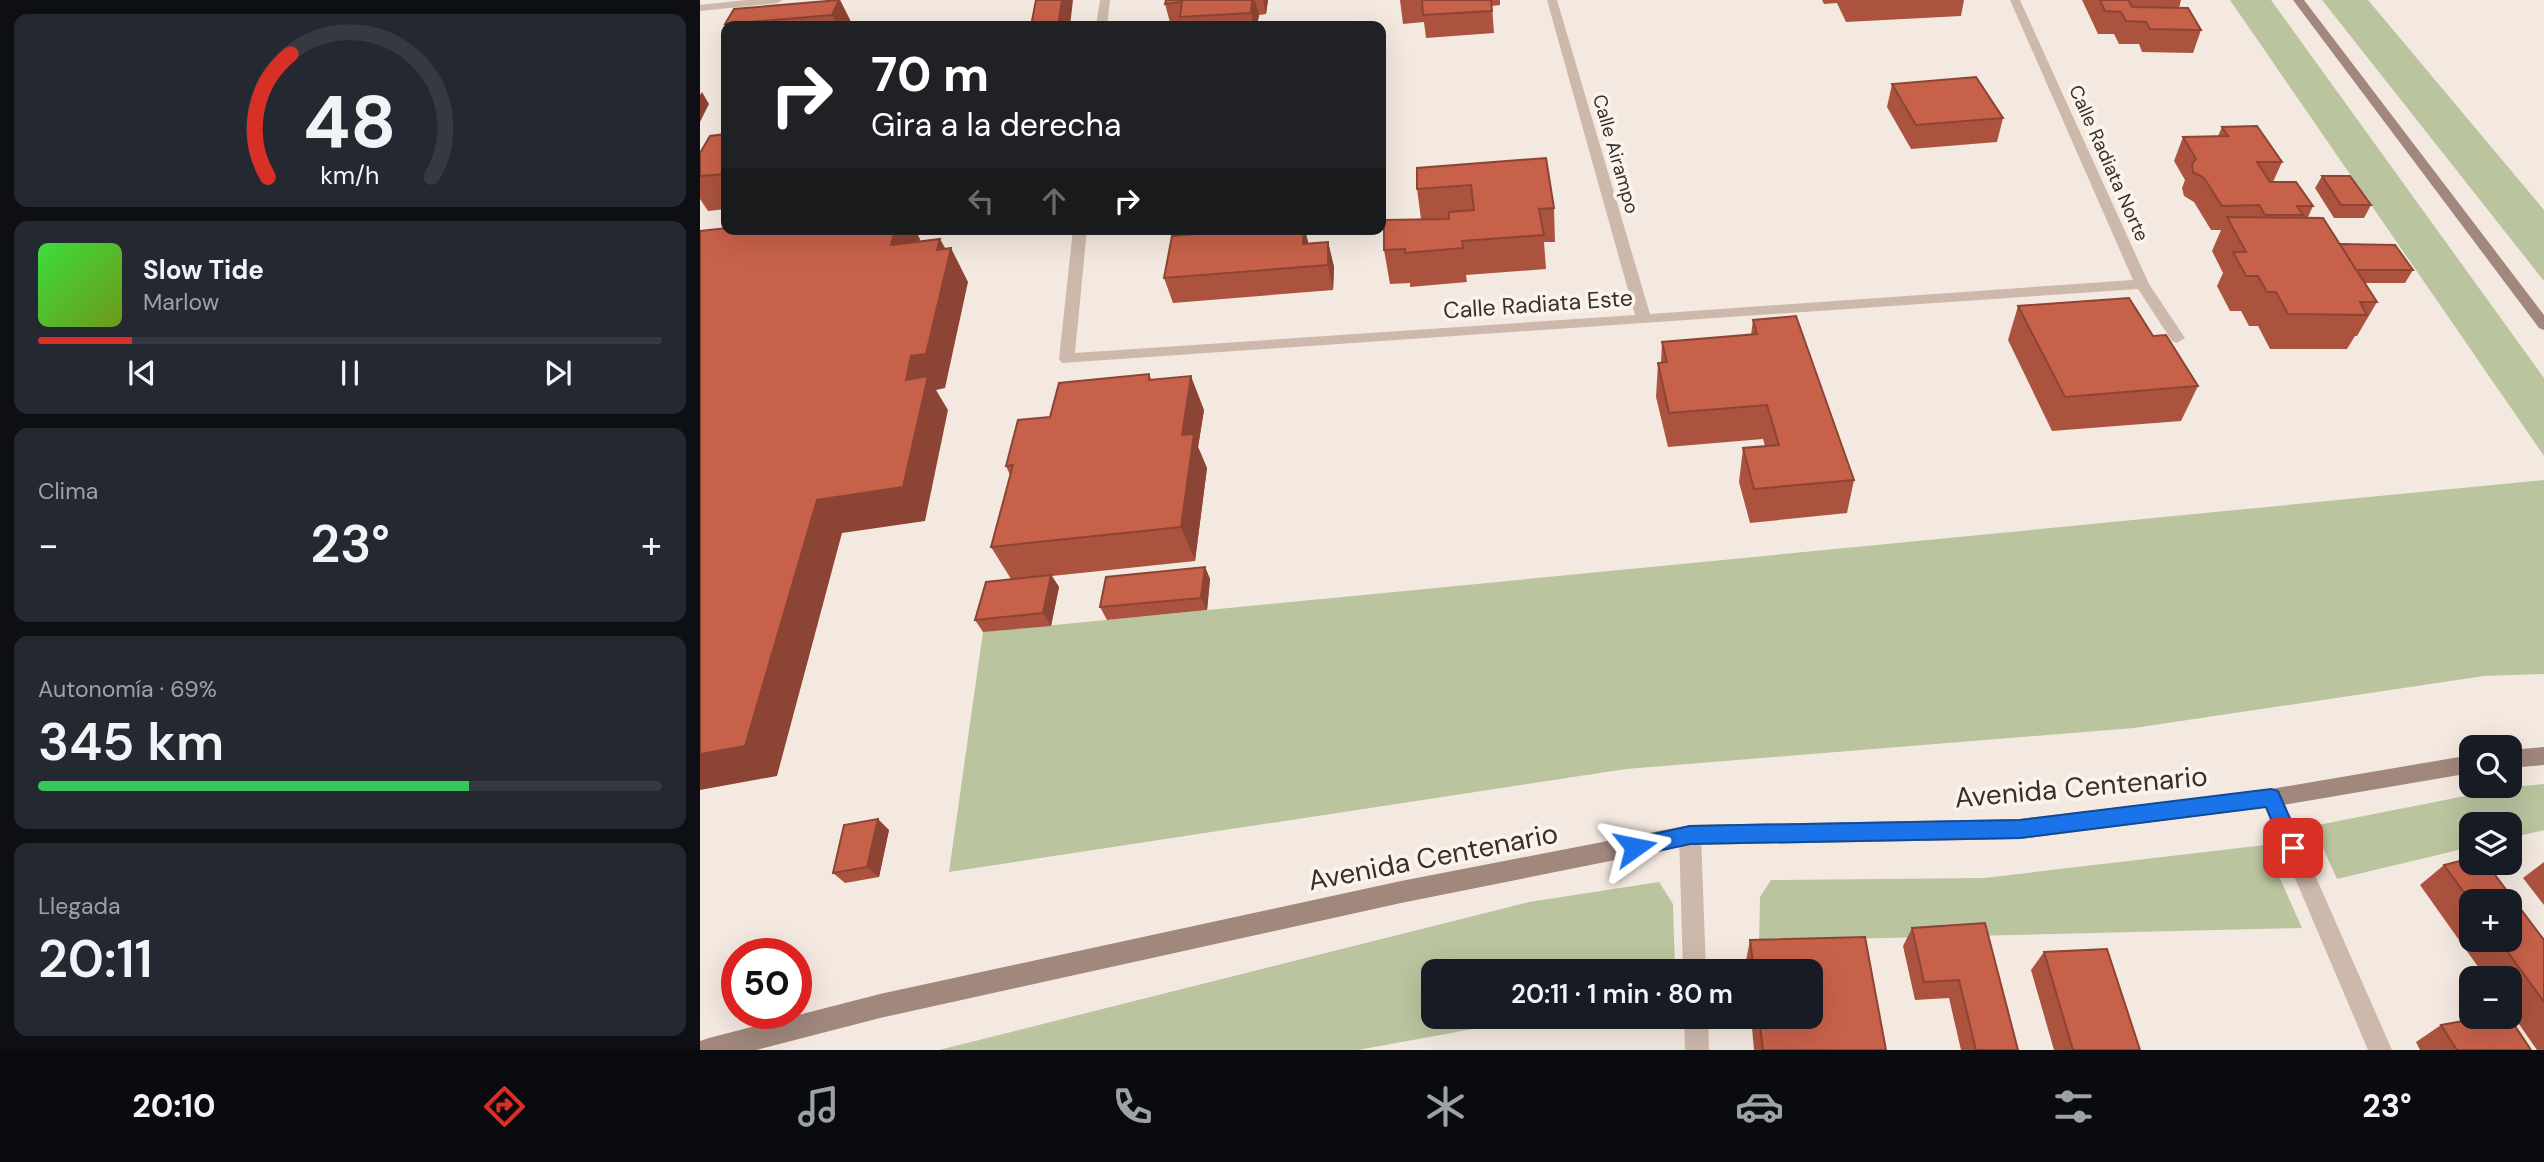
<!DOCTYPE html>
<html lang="es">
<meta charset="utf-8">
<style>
:root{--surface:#171b24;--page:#242831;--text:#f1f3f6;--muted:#9ea1a6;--line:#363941;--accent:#d93025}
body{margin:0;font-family:"DM Sans",sans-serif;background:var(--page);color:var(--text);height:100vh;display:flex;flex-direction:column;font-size:26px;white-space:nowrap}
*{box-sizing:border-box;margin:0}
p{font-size:23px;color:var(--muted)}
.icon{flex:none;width:38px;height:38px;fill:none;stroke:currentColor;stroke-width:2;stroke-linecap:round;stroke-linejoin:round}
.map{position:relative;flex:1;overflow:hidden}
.details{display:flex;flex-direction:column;gap:14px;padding:14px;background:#0d0f14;width:700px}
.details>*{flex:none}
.guide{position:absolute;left:21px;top:21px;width:665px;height:214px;border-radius:14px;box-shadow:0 7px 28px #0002;background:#202124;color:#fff;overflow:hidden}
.buttons{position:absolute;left:1759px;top:735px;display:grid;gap:14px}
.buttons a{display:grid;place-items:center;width:63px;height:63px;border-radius:14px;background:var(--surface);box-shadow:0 7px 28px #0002;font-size:35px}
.speed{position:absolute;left:21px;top:938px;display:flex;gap:14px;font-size:35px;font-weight:700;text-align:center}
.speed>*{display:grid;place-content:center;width:91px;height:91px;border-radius:50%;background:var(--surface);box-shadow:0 7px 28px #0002;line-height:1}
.speed .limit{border:10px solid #d22;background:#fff;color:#111}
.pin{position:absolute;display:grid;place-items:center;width:60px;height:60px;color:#fff;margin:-30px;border-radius:14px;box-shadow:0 4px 10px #0006}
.me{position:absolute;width:77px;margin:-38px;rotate:78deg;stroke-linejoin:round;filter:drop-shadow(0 0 5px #0008)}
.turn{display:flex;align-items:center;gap:24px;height:147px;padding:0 35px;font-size:32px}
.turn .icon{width:91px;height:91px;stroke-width:2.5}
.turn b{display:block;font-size:49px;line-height:60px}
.lanes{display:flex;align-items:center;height:66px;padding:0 35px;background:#0003;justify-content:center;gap:35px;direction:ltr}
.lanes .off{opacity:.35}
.big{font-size:52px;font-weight:600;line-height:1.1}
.details .widget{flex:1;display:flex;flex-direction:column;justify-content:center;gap:10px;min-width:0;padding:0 24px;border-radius:14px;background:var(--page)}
.details .dial{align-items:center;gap:0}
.dial svg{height:182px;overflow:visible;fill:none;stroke:var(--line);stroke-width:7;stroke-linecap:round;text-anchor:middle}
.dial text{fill:var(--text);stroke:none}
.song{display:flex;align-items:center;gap:21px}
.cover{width:84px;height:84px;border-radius:10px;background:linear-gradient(135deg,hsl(120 70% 55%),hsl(80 70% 35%))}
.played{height:7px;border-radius:4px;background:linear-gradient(90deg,var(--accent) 15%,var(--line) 15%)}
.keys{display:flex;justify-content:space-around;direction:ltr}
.heat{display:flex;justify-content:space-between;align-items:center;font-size:38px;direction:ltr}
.charge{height:10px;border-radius:5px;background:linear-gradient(90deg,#34c759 69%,var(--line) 0)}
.trip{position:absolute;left:721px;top:959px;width:402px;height:70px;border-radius:14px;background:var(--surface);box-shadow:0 7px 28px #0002;font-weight:600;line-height:70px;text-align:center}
.tabs{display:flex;height:112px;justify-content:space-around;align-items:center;background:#090b0e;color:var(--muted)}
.tabs .icon{width:49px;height:49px}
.tabs .current{color:var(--accent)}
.tabs b{font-size:32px;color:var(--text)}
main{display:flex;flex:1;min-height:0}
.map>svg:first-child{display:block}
.green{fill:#bac49f}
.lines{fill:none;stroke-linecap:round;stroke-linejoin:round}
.lane{fill:#cdb9ab;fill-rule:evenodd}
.street{fill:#cdb9ab;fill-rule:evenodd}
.secondary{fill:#a1877c;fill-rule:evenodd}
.wall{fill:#ac5340;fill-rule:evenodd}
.shaded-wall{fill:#8c4434}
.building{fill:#c8614a;stroke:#8c4434;stroke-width:2}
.route{fill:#1a73e8;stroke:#114b97;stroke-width:2}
.labels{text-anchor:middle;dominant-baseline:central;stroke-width:7;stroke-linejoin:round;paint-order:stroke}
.far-street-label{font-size:19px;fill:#3a2f2b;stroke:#fbf4ed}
.street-label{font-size:23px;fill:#3a2f2b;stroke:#fbf4ed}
.near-street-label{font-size:28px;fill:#3a2f2b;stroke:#fbf4ed}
</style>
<main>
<section class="details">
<div class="widget dial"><svg viewBox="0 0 100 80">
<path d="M14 69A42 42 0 1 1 86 69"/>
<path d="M14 69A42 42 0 0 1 24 15" stroke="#d93025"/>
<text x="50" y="56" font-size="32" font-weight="700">48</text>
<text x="50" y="72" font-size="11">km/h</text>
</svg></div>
<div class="widget">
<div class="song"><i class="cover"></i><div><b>Slow Tide</b><p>Marlow</p></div></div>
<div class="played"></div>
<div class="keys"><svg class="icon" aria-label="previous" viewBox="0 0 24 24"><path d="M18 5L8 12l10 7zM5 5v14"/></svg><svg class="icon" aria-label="pause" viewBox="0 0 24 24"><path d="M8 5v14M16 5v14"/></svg><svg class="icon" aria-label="next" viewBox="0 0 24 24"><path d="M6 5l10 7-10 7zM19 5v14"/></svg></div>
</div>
<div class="widget"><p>Clima</p>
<div class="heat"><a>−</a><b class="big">23°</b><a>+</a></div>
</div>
<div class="widget"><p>Autonomía · 69%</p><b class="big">345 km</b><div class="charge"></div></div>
<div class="widget"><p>Llegada</p><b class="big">20:11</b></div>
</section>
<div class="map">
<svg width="1844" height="1050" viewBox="0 0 1844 1050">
<rect width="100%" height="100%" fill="#f4e9e0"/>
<g class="green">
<polygon points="1530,0 1571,0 1844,378 1844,456"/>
<polygon points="1622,0 1668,0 1844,210 1844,281"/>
<polygon points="1844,480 1844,674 1784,676 1434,728 926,769 249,872 283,632"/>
<polygon points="1844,784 1844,830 1810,838 1810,824 1771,824 1771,847 1637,879 1613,826 1811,787"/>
<polygon points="1565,845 1602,928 1059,941 1060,897 1071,880 1284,878"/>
<polygon points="959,882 973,904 975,971 733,971 733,1017 839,1017 658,1050 239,1050 829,902"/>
</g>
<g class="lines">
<polygon class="lane" points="1571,789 1578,791 1692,1050 1668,1050 1561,798 1564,791"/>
<g class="street">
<polygon points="46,0 83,0 78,3 0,11 0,5"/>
<polygon points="400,0 410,0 407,26 396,26"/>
<polygon points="847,0 857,0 950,314 1433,280 1310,0 1320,0 1449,284 1485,338 1477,343 1472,341 1438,289 362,363 359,359 373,229 387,229 375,353 935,315"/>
<polygon points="990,825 998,828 1001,835 1006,971 983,971 979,835 982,828"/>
<polygon points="984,1017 1008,1017 1009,1050 985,1050"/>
</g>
<g class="secondary">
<polygon points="1593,0 1604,0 1844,315 1844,330 1839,328"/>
<polygon points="1844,747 1844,765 1810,768 1810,750"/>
<polygon points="1771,755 1771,773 1571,807 1320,839 990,845 701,903 180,1018 56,1050 0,1050 0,1041 9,1038 180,994 701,881 990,825 1320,819 1571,789"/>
</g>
</g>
<g class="wall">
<polygon points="140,0 151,22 149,26 26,26 25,24"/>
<polygon points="466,0 568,0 566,14 559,15 557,26 471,26 465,4"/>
<polygon points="700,0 800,0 800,5 792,6 794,33 726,38 724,22 703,24"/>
<polygon points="1122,0 1264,0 1261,16 1146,22 1137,3 1124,4"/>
<polygon points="1382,0 1481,0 1479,8 1501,30 1493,53 1442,52 1439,44 1419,44 1414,34 1398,34"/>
<polygon points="1192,84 1303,118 1297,142 1211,149 1187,107"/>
<polygon points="1522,127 1582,162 1573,182 1613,206 1608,217 1640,244 1713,270 1705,283 1664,283 1677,302 1657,336 1655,336 1647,349 1570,349 1558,326 1549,326 1541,311 1530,311 1517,286 1523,273 1512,251 1521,230 1511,230 1494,202 1484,196 1482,188 1485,180 1474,161 1483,137 1518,136"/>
<polygon points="26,134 26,209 8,211 0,199 0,153"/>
<polygon points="717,168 854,208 855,242 844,242 846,269 766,275 767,282 710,287 710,283 690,284 684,250 721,219 717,189"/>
<polygon points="1622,176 1671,205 1664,218 1634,218 1615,188"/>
<polygon points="470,229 543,229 543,231 559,229 605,229 608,244 628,242 634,267 633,290 473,303 464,278 473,236"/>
<polygon points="1318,306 1453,336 1498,386 1481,421 1352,431 1308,340"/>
<polygon points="1053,320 1154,480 1147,513 1050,523 1039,482 1043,448 1065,446 1063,439 968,447 956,397 958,363 961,362 962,342 1051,335"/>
<polygon points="449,374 451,379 504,410 498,447 507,468 495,561 352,576 359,587 351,626 283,632 275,620 311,579 291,547 310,475 306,466 350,417"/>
<polygon points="505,567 510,579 507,610 407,620 400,607"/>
<polygon points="189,830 179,877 145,883 133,873"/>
<polygon points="1844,862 1844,905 1823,878"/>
<path d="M1744 865 1844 940V1050H1837L1810 1011V978H1786L1720 885ZM1771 901 1810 940H1771Z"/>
<polygon points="1285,923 1318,1050 1261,1050 1249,998 1215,1000 1203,946 1212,928"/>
<polygon points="1165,937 1186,1050 1054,1050 1051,1017 1111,1017 1111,971 1046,971 1045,966 1050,940"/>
<polygon points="1344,952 1440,1050 1354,1050 1331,970"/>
<polygon points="1741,1025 1831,1050 1720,1050 1716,1042"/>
</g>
<g class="shaded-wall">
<polygon points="140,0 151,22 149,26 138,26 132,15"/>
<polygon points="362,0 373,0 370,26 358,26"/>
<polygon points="552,0 555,0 559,15 557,26 554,26 551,13"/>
<polygon points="563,0 568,0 566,14"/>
<polygon points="2,92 9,104 0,122 0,95"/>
<polygon points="195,229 215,229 220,239 210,279 191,245"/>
<polygon points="604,229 605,229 610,250 609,268 603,244"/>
<polygon points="240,239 249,255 251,248 268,282 245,388 236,390 248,410 225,521 142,533 77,776 0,790 0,754 117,500 237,250"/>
<polygon points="628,242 634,267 633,290 628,265"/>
<polygon points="491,376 504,410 498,447 507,468 495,561 481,527 482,435"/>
<polygon points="505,567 510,579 507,610 501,598"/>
<polygon points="351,575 359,587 351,626 343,613"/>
<polygon points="178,819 189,830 179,877 167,867"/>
</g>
<g class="building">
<polygon points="139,0 132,15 25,24 34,9"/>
<polygon points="336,0 362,0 358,26 331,26"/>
<polygon points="466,0 552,0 551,13 480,17 482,2 465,4"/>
<polygon points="722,0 791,0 792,11 723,15"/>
<polygon points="1400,0 1428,0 1432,7 1488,8 1501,30 1450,29 1446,22 1426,21 1421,12 1405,11"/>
<polygon points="1276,77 1303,118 1216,125 1192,84"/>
<polygon points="1557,126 1582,162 1557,162 1570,182 1596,182 1613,206 1597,206 1603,215 1565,215 1559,205 1522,206 1504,178 1493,172 1492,164 1496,159 1483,137 1528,136 1522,127"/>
<polygon points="26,134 26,174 0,176 0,153 10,136"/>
<polygon points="846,158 854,208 839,209 844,235 762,241 763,248 705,253 705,249 684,250 684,220 749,219 749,212 774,210 771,185 717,189 717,168"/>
<polygon points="1622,176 1650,176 1671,205 1641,205"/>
<polygon points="1527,217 1623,218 1677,302 1660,302 1667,315 1588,314 1576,292 1567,292 1558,276 1546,276 1533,252 1546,252"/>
<polygon points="26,228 26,229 195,229 191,245 240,239 237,250 251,248 226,354 211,356 206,380 228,376 203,487 117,500 45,746 0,754 0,231"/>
<polygon points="509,229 532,229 532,232 559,229 604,229 603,244 628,242 628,265 464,278 472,236 509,233"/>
<polygon points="1640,244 1695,245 1713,270 1656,270"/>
<polygon points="1429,298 1453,336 1466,335 1498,386 1365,397 1318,306"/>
<polygon points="1096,316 1154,480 1054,489 1043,448 1079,445 1067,405 969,413 958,363 967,362 962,342 1057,334 1053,320"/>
<polygon points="449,374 449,380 491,376 482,435 494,434 481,527 291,547 313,465 306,466 318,420 350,417 359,383"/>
<polygon points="505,567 501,598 400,607 406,577"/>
<polygon points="351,575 343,613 275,620 286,582"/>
<polygon points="178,819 167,867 133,873 144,825"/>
<polygon points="1771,858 1771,863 1786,863 1844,940 1844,1002 1799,940 1810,940 1810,901 1771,902 1744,865"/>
<polygon points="1285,923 1318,1050 1276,1050 1259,980 1224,982 1212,928"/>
<polygon points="1165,937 1186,1050 1063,1050 1059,1017 1111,1017 1111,971 1054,971 1050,940"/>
<polygon points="1407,949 1440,1050 1373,1050 1344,952"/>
<polygon points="1785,1017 1809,1017 1831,1050 1757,1050 1741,1025"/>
</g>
<polygon class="route" points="1571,789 1578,791 1603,848 1600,855 1593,857 1586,855 1566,807 1320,838 990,844 935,856 928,853 925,847 928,840 935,838 990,826 1320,820"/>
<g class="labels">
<g class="far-street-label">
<text transform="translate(916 154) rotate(74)">Calle Airampo</text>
<text transform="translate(1409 163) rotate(66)">Calle Radiata Norte</text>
</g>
<g class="street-label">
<text transform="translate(838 304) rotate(-4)">Calle Radiata Este</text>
</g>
<g class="near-street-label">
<text transform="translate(1381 787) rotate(-5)">Avenida Centenario</text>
<text transform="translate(733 857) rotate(-11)">Avenida Centenario</text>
</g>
</g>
</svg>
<div class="buttons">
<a><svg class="icon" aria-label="search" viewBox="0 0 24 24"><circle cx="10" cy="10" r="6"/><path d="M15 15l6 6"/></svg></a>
<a><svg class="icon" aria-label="layers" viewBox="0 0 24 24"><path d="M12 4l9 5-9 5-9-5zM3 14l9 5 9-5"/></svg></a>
<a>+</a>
<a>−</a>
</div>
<div class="speed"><div class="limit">50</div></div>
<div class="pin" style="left:1593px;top:848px;background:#d93025"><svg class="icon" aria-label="arrive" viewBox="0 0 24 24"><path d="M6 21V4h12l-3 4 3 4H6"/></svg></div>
<svg class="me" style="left:935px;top:847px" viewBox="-20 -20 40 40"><path d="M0-17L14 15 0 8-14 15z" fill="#1a73e8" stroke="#fff" stroke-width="4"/></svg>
<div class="trip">20:11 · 1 min · 80 m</div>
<div class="guide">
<div class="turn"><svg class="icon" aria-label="right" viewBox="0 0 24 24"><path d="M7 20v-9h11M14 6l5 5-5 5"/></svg><div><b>70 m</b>Gira a la derecha</div></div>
<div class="lanes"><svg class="icon off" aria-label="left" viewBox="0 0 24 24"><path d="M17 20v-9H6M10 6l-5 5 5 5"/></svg><svg class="icon off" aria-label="ahead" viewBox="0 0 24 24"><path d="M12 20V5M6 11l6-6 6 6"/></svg><svg class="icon" aria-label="right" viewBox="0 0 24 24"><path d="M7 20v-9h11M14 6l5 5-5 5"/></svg></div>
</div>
</div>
</main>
<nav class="tabs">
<b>20:10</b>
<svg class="icon current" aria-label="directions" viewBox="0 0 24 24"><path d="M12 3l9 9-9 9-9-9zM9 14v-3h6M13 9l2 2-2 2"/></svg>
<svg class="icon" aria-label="music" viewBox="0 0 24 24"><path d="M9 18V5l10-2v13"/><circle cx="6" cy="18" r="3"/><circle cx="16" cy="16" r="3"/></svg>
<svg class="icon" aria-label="phone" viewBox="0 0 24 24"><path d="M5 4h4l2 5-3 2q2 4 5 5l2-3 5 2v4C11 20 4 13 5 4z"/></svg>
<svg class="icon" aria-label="climate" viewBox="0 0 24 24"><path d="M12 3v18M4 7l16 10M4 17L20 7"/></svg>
<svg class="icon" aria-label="car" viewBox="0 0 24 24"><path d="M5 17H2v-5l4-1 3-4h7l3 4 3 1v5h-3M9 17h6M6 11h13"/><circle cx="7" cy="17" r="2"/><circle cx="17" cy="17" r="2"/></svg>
<svg class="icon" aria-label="filters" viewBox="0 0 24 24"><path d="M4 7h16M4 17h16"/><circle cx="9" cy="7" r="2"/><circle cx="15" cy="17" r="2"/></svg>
<b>23°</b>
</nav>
